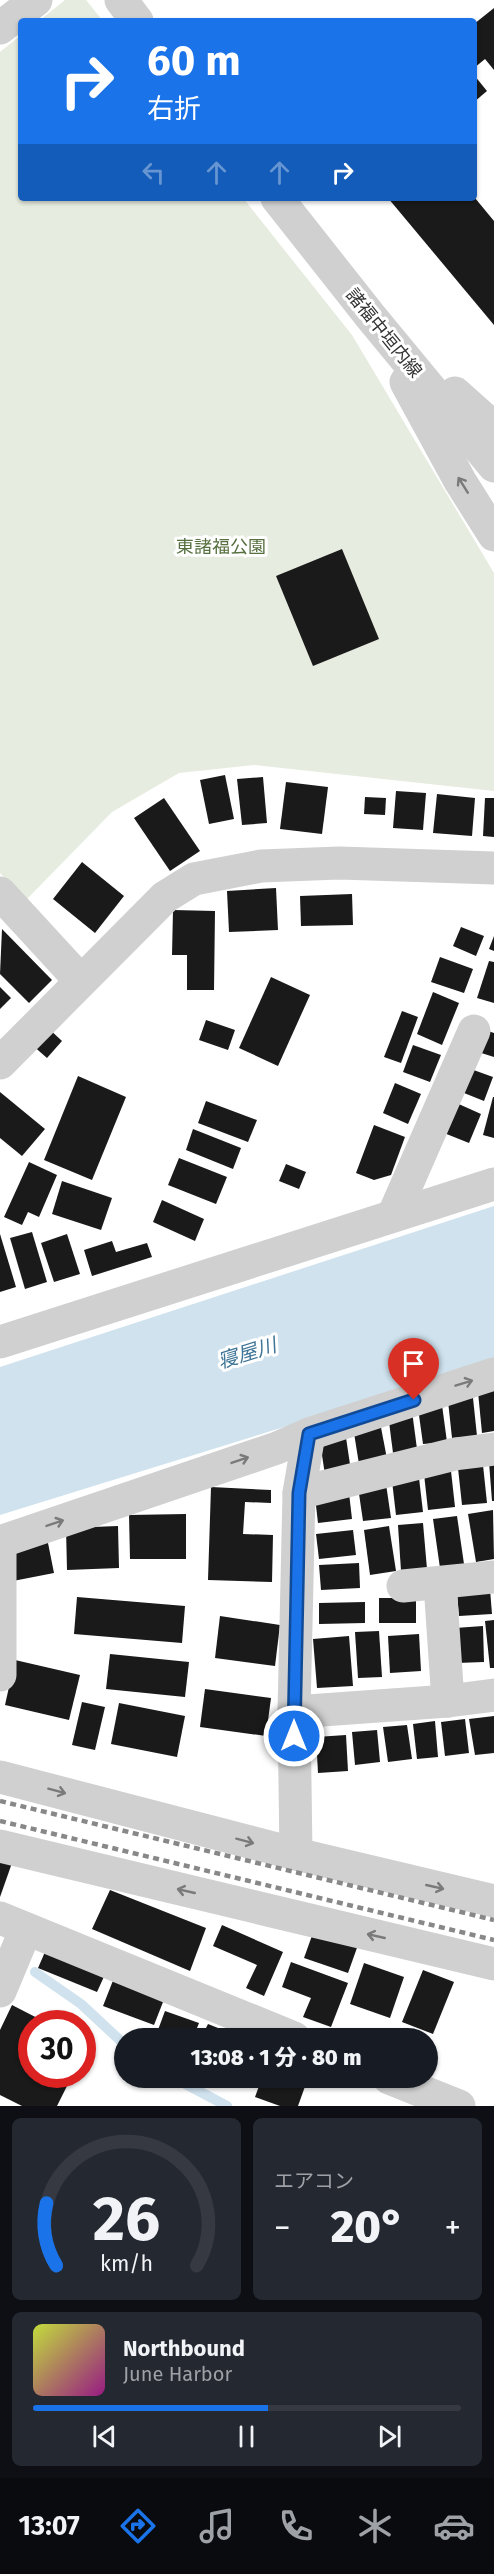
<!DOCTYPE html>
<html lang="ja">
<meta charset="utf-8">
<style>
:root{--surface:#171b24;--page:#242831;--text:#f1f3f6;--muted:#9ea1a6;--line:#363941;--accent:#1a73e8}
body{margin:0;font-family:"Fira Sans","Noto Sans JP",sans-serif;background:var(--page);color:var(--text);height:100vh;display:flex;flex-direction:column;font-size:22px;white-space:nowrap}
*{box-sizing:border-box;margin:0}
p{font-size:20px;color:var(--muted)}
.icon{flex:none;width:33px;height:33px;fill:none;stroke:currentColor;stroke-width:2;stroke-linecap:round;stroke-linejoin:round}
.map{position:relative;height:2106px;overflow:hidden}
.drawer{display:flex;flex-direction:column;gap:12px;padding:12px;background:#0d0f14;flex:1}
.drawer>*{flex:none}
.top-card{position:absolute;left:18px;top:18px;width:459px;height:183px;border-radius:6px;box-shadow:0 2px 4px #0004;background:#1a73e8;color:#fff;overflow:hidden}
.speed{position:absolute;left:18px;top:2010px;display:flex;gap:12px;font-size:30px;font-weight:700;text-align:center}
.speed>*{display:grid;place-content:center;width:78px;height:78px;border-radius:50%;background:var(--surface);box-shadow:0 2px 4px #0004;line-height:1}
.speed .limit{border:9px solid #d22;background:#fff;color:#111}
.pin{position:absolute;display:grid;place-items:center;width:51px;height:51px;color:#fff;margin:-62px -26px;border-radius:50% 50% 50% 0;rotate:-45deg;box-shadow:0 0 6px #0007}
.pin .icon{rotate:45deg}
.me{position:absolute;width:66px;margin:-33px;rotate:0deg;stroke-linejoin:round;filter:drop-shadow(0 0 4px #0008)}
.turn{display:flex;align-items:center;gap:21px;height:126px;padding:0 30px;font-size:27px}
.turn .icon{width:78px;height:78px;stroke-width:2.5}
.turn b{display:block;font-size:42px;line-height:51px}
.lanes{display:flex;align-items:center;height:57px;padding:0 30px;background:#0003;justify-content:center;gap:30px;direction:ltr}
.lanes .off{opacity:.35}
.big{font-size:45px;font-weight:800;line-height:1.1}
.drawer .widget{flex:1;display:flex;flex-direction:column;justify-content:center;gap:9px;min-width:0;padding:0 21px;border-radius:9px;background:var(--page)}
.drawer .dial{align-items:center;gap:0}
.dial svg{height:156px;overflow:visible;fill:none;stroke:var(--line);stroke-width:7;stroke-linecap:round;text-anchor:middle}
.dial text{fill:var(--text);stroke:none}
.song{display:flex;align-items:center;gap:18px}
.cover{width:72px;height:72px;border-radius:9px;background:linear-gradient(135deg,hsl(70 70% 55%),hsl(310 70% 35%))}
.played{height:6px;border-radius:3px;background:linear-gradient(90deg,var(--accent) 55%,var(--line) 55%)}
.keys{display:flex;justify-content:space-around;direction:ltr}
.heat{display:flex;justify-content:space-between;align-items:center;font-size:33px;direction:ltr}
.drawer .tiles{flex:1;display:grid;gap:12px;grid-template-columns:1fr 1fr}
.widget:last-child{grid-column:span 2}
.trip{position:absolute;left:114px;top:2028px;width:324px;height:60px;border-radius:30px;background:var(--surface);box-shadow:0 2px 4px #0004;font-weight:800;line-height:60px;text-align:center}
.tab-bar{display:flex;height:96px;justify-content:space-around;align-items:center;background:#090b0e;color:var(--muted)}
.tab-bar .icon{width:42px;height:42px}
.tab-bar .on{color:var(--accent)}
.tab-bar b{font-size:27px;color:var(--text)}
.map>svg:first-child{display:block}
.green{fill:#e6ecdf}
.water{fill:#cfe2ee}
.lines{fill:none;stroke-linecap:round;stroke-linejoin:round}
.stream{stroke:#cfe2ee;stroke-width:10}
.building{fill:#1a1a1a}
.minor{stroke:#d0d0d0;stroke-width:33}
.rail{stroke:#888;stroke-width:4.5;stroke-dasharray:6 4.5;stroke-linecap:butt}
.oneway{stroke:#7a7a7a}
.route-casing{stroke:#114b97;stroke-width:15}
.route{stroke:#1a73e8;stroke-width:10}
.labels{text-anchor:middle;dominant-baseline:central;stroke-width:6;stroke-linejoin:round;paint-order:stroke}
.street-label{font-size:18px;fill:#333;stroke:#fff}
.park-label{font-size:18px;fill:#56703f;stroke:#fff}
.water-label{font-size:20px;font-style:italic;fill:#3f7597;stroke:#fff}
</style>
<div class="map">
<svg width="494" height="2106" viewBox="0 0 494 2106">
<rect width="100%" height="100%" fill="#fff"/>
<g class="green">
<polygon points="65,0 86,0 103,21 39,21"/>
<polygon points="21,35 21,198 243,198 352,335 494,573 494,791 254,765 179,773 112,812 25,901 0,873 0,52"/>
</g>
<polygon class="water" points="494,1206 494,1362 0,1515 0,1367"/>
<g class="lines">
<g class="stream">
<polyline points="35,1972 81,2004 124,2044"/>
<polyline points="174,2078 227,2106"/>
</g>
</g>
<g class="building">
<polygon points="494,8 494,70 485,59 474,68 474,24"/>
<polygon points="474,75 487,91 474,102"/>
<polygon points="388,198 475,198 494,221 494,325"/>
<polygon points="342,549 379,639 313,666 276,576"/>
<polygon points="225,775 234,819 209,824 200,780"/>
<polygon points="263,777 267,823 242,825 237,779"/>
<polygon points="286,782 328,787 322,834 280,829"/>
<polygon points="396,791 426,793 423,830 393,828"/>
<polygon points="437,794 475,798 472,836 433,833"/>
<polygon points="365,797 386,798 385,815 364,814"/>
<polygon points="164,798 200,851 170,871 134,818"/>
<polygon points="485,798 494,798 494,837 483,836"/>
<polygon points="82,862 124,896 95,933 53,899"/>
<polygon points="276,888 278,930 229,932 227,891"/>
<polygon points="352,894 353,925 301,926 300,896"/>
<polygon points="173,910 215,911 214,990 187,990 187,955 172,955"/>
<polygon points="461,927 484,936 476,956 453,946"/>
<polygon points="2,929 52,980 29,1003 0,974"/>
<polygon points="494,936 494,951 489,949"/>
<polygon points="440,957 473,969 464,993 431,982"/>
<polygon points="489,961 494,962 494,1003 477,998"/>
<polygon points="271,977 310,995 278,1066 239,1048"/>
<polygon points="0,987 11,998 0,1009"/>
<polygon points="433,992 459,1003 442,1045 417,1034"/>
<polygon points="402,1011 418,1017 401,1063 384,1057"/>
<polygon points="206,1020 235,1030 228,1050 199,1040"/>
<polygon points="47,1027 62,1041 47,1058 31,1044"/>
<polygon points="482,1029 494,1033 494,1057 475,1051"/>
<polygon points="413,1045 441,1055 430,1082 403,1072"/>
<polygon points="468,1068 493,1077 484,1101 459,1091"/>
<polygon points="78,1076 126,1097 92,1180 44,1160"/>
<polygon points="395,1083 421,1094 408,1124 383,1113"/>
<polygon points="0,1092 45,1129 22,1156 0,1138"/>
<polygon points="493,1097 494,1097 494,1138 483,1135"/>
<polygon points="206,1101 257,1120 248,1142 198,1123"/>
<polygon points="452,1101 481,1114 469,1143 439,1131"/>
<polygon points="374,1125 405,1137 391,1175 374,1180 356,1173"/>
<polygon points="193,1129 241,1148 233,1169 186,1150"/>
<polygon points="179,1158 227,1177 216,1204 168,1185"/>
<polygon points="29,1162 57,1175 39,1217 28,1212 22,1225 4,1217"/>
<polygon points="286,1164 306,1172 299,1189 279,1181"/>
<polygon points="62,1181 112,1198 101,1230 52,1214"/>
<polygon points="162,1200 204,1219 195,1241 153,1222"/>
<polygon points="32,1232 47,1282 25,1289 10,1238"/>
<polygon points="0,1234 16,1287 0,1292"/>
<polygon points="67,1234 80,1274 54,1282 41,1243"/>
<polygon points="112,1241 116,1252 147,1243 152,1257 92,1276 84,1250"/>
<polygon points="494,1390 494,1431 482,1433 478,1392"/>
<polygon points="473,1398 477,1436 452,1438 448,1401"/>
<polygon points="442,1405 447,1442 423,1444 418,1408"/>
<polygon points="412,1411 417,1449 393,1453 388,1414"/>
<polygon points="380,1422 387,1459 359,1464 353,1427"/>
<polygon points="345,1431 351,1471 325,1475 319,1435"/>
<polygon points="494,1461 494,1501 492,1501 489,1462"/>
<polygon points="483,1465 487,1503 462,1505 458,1468"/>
<polygon points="451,1471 455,1507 428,1510 424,1474"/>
<polygon points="419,1478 423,1512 396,1515 392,1481"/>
<polygon points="386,1484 391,1518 363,1521 358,1487"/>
<polygon points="211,1487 271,1490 271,1503 245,1502 243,1534 273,1535 272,1582 208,1580"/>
<polygon points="349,1493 352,1519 318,1523 315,1497"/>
<polygon points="493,1510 494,1559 476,1562 468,1514"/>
<polygon points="186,1514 186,1559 130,1559 129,1515"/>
<polygon points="457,1516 464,1564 440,1568 433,1519"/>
<polygon points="423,1523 427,1569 401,1571 398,1525"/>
<polygon points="118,1526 119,1568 67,1570 66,1528"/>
<polygon points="389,1526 396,1571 370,1575 364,1530"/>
<polygon points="353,1530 356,1555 319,1559 316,1534"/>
<polygon points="47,1538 54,1573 13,1581 6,1546"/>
<polygon points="359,1563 360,1588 321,1590 319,1565"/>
<polygon points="490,1589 492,1614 459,1616 457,1592"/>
<polygon points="77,1597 185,1606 182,1643 74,1634"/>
<rect x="379" y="1598" width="37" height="25"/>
<polygon points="365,1602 365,1623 319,1624 319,1603"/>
<polygon points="220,1616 280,1625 275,1666 215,1658"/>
<polygon points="494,1620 494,1668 490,1668 485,1621"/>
<polygon points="483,1626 484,1662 457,1663 455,1628"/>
<polygon points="379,1631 382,1677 358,1678 355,1632"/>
<polygon points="419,1634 421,1671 390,1673 388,1636"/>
<polygon points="349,1636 353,1686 317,1688 313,1639"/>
<polygon points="110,1654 189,1662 185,1697 106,1689"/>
<polygon points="15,1660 80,1675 69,1720 5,1705"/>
<polygon points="205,1689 271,1698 266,1736 200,1727"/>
<polygon points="82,1702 105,1707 95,1750 72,1745"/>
<polygon points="119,1703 185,1716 177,1757 111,1744"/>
<polygon points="494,1716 494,1753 475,1755 469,1719"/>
<polygon points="465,1719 469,1753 445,1756 441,1722"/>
<polygon points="435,1721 438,1757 417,1759 413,1724"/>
<polygon points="407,1725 412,1759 388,1762 383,1727"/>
<polygon points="377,1730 380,1762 355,1765 352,1732"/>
<polygon points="346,1735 348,1771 318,1773 316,1737"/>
<polygon points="0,1858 12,1863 0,1897"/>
<polygon points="110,1890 206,1928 190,1971 92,1929"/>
<polygon points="222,1925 283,1952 264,1996 246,1988 257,1965 213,1946"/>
<polygon points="314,1930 358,1945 348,1973 304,1958"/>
<polygon points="48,1945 107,1970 97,1992 38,1968"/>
<polygon points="291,1962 348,1983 331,2027 303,2017 311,1998 282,1987"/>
<polygon points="364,1963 404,1977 390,2018 350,2004"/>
<polygon points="423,1970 454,1982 433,2034 402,2022"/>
<polygon points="114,1978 165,1997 154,2025 103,2006"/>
<polygon points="12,2005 49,2024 32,2024 32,2074 73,2074 57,2106 22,2106 0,2095 0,2030"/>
<polygon points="165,2011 199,2023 193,2038 155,2038"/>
<polygon points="208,2024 228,2032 225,2038 201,2038"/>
<polygon points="236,2029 258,2038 233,2038"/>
<polygon points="82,2040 88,2042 82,2054"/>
<polygon points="262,2078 308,2078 298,2106 280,2106 255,2097"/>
</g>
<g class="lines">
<g class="minor">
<polyline points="121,0 137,21"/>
<polyline points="0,28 36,0"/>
<polyline points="277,198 371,317 494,466"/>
<polyline points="406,382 460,481 494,535"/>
<polyline points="455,393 494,428"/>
<polyline points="0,893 80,980"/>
<polyline points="0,1063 165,897 194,879 261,866 339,863 494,868"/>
<polyline points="393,1216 474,1031"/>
<polyline points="0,1342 494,1184"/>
<polyline points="299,1493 455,1454 494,1449"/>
<polyline points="0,1542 277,1448 309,1434 494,1374"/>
<polyline points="440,1584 448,1701"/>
<polyline points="403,1586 494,1577"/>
<polyline points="0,1675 0,1542"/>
<polyline points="294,1712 448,1701 494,1695"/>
<polyline points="0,1777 296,1854 494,1901"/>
<polyline points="0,1846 494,1964"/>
<polyline points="296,1854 294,1712 299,1493 309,1434"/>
<polyline points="0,1918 294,2038"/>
<polyline points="0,1991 26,1929"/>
<polyline points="389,2078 459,2106"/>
</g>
<g class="rail">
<polyline points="0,1801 494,1920"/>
<polyline points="0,1821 494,1940"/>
</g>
</g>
<defs><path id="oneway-shaft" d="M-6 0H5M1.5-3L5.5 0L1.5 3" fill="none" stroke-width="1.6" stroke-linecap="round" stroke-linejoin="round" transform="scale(1.5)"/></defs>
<g class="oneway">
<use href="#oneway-shaft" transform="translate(463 485) rotate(-122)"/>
<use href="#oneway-shaft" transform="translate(464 1383) rotate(-17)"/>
<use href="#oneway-shaft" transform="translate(240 1460) rotate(-19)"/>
<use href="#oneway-shaft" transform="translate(55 1523) rotate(-19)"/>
<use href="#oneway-shaft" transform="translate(57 1791) rotate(15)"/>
<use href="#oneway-shaft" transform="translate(245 1841) rotate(15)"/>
<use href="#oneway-shaft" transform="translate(435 1887) rotate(13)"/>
<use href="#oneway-shaft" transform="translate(186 1891) rotate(-167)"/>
<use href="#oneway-shaft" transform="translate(376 1936) rotate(-167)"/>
</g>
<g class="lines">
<defs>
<polyline id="route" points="294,1736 299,1493 309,1434 414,1400"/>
</defs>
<use href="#route" class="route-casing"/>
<use href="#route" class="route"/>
</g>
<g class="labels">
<g class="street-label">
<text transform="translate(384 333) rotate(51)">諸福中垣内線</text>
</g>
<g class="park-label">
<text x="221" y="547">東諸福公園</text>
</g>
<g class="water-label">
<text transform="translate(247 1353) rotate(-17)">寝屋川</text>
</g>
</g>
</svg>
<div class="speed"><div class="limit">30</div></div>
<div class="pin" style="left:414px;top:1400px;background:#d93025"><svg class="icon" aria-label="arrive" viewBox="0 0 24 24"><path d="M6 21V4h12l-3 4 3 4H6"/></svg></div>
<svg class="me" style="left:294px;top:1736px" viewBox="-20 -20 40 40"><circle r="17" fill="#1a73e8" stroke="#fff" stroke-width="3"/><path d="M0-11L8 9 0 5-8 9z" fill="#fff"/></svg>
<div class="trip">13:08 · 1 分 · 80 m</div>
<div class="top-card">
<div class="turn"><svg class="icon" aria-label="right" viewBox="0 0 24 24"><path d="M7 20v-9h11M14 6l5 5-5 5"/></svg><div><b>60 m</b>右折</div></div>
<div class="lanes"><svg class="icon off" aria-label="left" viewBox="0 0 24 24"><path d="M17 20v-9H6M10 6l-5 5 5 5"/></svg><svg class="icon off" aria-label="ahead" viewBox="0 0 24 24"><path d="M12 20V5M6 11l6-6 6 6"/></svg><svg class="icon off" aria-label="ahead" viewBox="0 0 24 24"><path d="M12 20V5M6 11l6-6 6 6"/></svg><svg class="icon" aria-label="right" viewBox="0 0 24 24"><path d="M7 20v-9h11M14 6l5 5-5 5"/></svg></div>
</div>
</div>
<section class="drawer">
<div class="tiles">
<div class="widget dial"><svg viewBox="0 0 100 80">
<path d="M14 69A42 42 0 1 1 86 69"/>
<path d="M14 69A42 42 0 0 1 9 37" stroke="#1a73e8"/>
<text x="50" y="56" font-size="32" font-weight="700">26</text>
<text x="50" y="72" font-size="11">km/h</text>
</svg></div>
<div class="widget"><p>エアコン</p>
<div class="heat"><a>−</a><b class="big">20°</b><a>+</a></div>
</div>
<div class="widget">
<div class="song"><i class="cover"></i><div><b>Northbound</b><p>June Harbor</p></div></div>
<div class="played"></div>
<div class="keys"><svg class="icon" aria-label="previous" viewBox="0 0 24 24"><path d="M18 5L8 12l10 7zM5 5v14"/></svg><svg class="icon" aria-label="pause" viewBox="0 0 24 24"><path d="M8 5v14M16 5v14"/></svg><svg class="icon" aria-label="next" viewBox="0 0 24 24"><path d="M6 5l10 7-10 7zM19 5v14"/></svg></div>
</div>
</div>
</section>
<nav class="tab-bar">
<b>13:07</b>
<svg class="icon on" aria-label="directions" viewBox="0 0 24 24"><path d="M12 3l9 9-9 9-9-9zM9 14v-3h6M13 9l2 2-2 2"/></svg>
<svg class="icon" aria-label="music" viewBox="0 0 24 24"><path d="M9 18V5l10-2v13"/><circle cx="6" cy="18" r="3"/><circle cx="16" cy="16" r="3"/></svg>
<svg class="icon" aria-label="phone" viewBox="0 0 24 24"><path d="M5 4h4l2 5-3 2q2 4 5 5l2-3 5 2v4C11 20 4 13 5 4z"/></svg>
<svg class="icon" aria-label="climate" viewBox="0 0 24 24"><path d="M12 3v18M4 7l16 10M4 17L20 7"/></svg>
<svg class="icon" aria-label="car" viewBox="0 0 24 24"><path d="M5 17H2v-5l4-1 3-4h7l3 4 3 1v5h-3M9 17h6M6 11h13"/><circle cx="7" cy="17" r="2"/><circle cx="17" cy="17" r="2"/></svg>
</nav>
